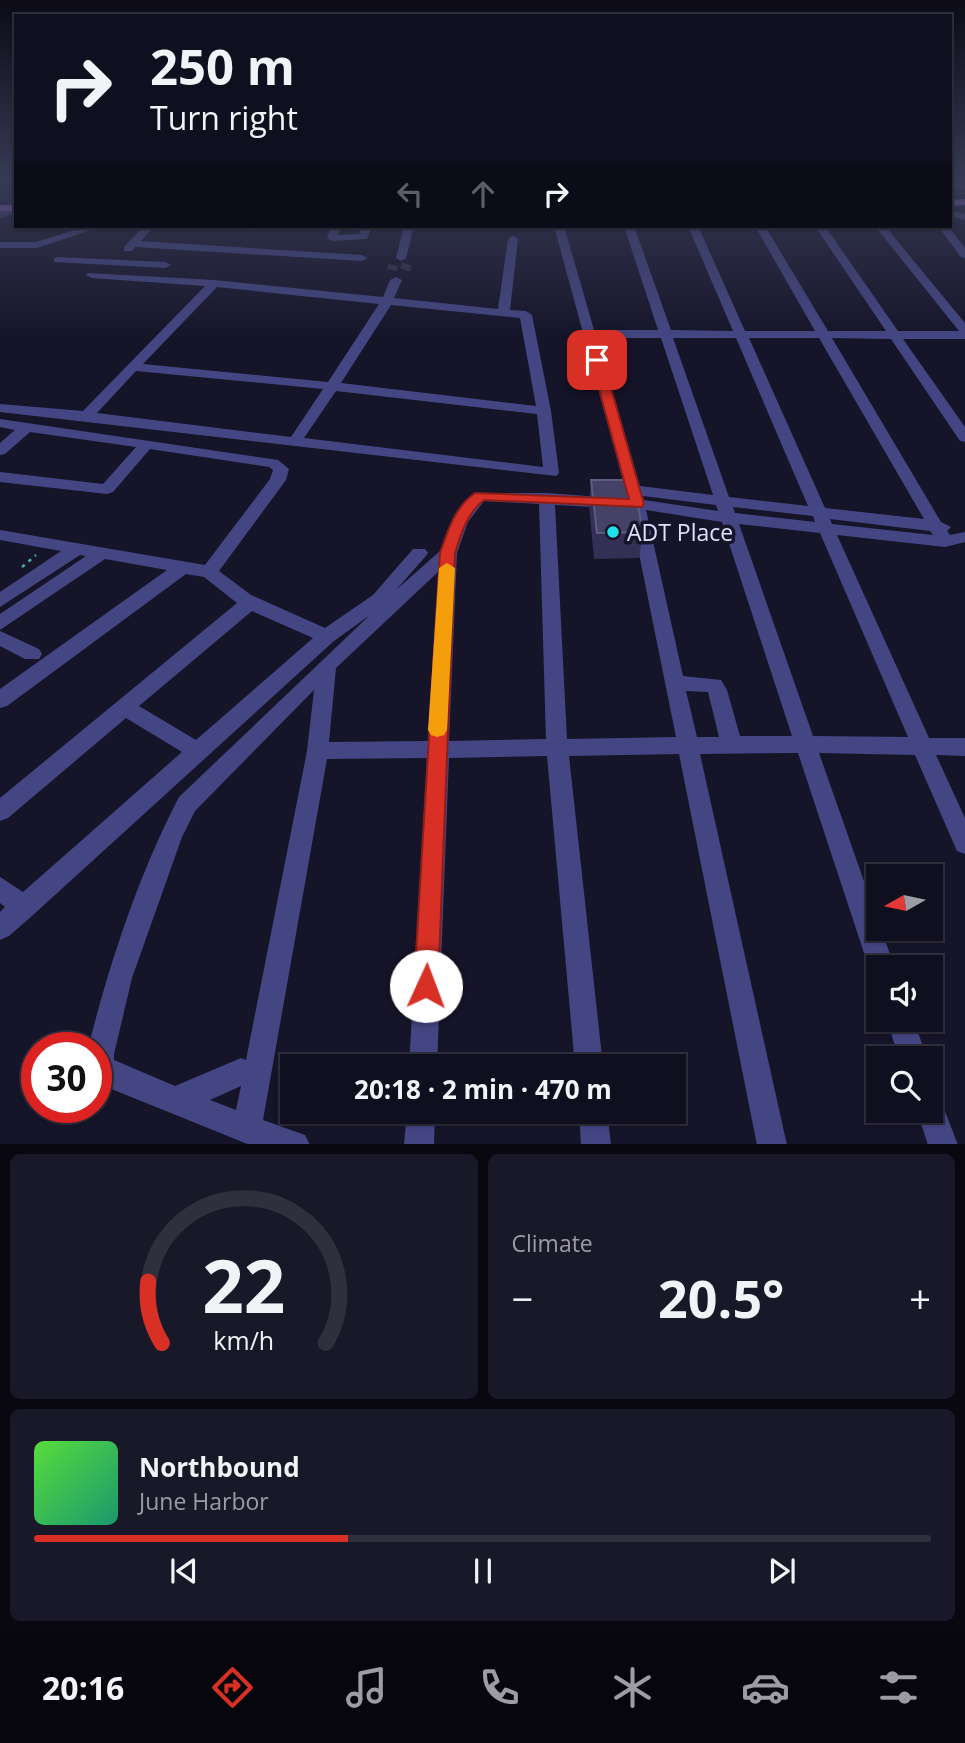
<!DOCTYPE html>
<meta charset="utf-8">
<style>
:root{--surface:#100f1f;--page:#191828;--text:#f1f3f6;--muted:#9c9ca4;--line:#302f3d;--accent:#d93025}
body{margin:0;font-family:"Open Sans",sans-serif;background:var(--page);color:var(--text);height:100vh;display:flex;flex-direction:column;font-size:26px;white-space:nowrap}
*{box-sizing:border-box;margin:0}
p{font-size:23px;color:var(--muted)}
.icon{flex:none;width:38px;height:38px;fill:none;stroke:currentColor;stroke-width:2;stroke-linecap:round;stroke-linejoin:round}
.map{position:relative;height:1144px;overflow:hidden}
.sheet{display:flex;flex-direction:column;gap:10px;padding:10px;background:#090811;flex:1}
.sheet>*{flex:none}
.top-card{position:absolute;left:14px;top:14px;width:938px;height:214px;border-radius:0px;box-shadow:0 2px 5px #0004,0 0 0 2px var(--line);background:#100f1f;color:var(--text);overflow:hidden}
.needle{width:46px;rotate:261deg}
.tools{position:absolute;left:866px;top:864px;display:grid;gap:14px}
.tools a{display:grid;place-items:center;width:77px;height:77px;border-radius:0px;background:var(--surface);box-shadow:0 2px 5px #0004,0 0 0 2px var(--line);font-size:35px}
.speed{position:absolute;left:21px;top:1032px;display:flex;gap:14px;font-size:35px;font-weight:700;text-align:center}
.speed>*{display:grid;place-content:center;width:91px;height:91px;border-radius:50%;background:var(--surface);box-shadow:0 2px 5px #0004,0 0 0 2px var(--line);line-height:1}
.speed .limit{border:10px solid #d22;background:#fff;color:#111}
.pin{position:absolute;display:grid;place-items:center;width:60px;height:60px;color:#fff;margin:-30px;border-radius:14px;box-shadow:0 4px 10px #0006}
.me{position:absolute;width:77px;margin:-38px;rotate:2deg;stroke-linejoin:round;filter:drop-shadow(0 0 5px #0008)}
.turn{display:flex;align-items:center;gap:24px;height:147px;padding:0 21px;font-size:32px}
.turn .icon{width:91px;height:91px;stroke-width:2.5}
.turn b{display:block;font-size:49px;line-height:60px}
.lanes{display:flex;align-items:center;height:66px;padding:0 21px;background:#0003;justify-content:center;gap:35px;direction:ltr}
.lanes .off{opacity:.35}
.big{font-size:52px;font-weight:700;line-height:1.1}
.sheet .card{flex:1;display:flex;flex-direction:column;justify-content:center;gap:10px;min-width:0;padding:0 24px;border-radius:10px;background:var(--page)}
.sheet .dial{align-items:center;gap:0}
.dial svg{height:182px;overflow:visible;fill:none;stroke:var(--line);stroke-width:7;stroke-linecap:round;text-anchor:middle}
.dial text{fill:var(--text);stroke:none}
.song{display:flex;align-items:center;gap:21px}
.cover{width:84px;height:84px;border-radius:10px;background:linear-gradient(135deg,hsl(110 70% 55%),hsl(160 70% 35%))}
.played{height:7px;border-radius:4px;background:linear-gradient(90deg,var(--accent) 35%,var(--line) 35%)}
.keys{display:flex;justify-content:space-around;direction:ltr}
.heat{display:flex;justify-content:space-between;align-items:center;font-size:38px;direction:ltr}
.sheet .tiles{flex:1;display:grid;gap:10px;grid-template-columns:1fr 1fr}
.card:last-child{grid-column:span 2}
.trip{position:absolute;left:280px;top:1054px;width:406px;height:70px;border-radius:0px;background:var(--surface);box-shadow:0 2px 5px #0004,0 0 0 2px var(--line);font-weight:700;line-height:70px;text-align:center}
.dock{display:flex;height:112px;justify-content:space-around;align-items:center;background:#06060c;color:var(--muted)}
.dock .icon{width:49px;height:49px}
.dock .current{color:var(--accent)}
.dock b{font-size:32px;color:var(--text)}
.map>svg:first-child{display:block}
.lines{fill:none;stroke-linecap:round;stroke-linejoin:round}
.minor-tunnel{stroke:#343249;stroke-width:10;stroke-dasharray:10 5;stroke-linecap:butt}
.path{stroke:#3eb1a1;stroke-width:2.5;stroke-dasharray:3.5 5;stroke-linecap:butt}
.minor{fill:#444683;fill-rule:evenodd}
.major{fill:#b771f0;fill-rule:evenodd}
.wall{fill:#332f55}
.building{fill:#464267;stroke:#5e5b7e;stroke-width:2}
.route{fill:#d93025;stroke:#8d1f18;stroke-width:2}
.slow{fill:#f59e0b}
.poi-dot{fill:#1fe3e8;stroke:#161429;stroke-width:2.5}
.labels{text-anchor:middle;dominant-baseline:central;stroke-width:7;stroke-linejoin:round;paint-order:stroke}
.poi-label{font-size:23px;fill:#e0dffc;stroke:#161429;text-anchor:start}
</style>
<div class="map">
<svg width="965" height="1145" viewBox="0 0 965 1145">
<rect width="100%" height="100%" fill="#161429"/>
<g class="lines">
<g class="minor-tunnel">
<polyline points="392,270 393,265"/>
<polyline points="405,270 407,264"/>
</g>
<polyline class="path" points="22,567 36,555"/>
<g class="minor">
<rect x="950" y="184" width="15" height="6"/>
<polygon points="16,205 16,212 0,218 0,211"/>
<polygon points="950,210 965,214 965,220 950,216"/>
<polygon points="88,226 103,226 37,248 0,248 0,242 36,242"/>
<polygon points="144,226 154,226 141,241 362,255 367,258 362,261 135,247 132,251 124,251 124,247"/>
<polygon points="331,226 341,226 338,235 359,234 362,226 372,226 367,239 332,241 327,238"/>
<polygon points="404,226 414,226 406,258 401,261 396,258"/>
<path d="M554 226H564L594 330H658L624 226H634L671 330 733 331 688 226H698L745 331H815L755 226H765L828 331H886L815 226H825L898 331H959L875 226H885L965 323V339H903L965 427V442L960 441 891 339 832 338 941 522 951 527 947 531 950 535 965 532V542L945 547 837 535 929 738H965V756L936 755 965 818V854L957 851 915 755 819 753 878 921V929H881L895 968H878V979L873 977 869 968 798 753 700 754 787 1145H757L679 754 569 756 603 1066H575L547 756 449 758 437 1066H409L427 758 327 759 263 1120 305 1135 310 1145H250L104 1086 96 1081V1048H88C110 962 138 876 179 797L370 615 334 641 33 915 9 936 0 940V912L5 907 0 903V877L23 892 182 752 126 718 8 818 0 821V798L237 603 204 577 186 574 7 706 0 708V689L167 570 105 559 0 630V614L86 556 80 555 0 607V592L61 551 0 540V530L205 565 270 479 273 470 269 467 150 449 113 492 107 494 0 482V472L103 484 136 447 30 432 5 454 0 455V443L15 430 0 427V419L278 460 289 469 286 480 219 571 251 595 325 628 373 595 413 549H425L428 553 425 557 396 590 440 551 455 514 474 493H547L628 499ZM597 338H661L713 495 640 486ZM673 338H736L808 506 729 497ZM749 338H819L924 519 825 508ZM643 496 716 505 718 511 644 500ZM484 501 539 504 546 739 449 741 457 553 468 522ZM555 505 630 509 676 737 567 739ZM733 507 813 516 815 522 735 513ZM646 510 722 522 792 736H740L727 690 721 680 683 676ZM830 519 930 531 933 535 832 524ZM739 524 820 533 908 737 813 736ZM438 572 428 741 329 742 336 668ZM252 611 313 638 196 740 139 706ZM314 690 307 751 246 1060 241 1058 175 1086 114 1060V1054L132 978 182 837 195 811ZM686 691 708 692 719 737H697ZM241 1086 236 1110 210 1100Z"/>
<polygon points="938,226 948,226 965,248 965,258 961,257"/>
<path d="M513 236 518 239 510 310 526 311 532 315 551 411 559 473 556 476 0 412V404L83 411 205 286 92 278 86 275 88 273 214 280 383 297 390 280 396 277 402 280 394 298 498 309 508 239ZM217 287 379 304 328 382 143 364ZM391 305 520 318 536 406 341 383ZM136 371 323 389 291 437 97 413ZM336 391 537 414 543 467 304 438Z"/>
<polygon points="58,257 165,262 171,265 165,268 54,262 54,258"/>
<polygon points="0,631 39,649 42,654 39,659 25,659 0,646"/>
<polygon points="887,1020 914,1020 927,1059 899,1059"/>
<polygon points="931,1097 941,1101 958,1145 928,1145 917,1111 931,1111"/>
<polygon points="407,1111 435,1111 434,1145 404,1145"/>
<polygon points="579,1111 607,1111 611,1145 581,1145"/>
</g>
<g class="major">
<polygon points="965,199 965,205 950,206 950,200"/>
<rect x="0" y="205" width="16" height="6"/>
</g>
</g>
<polygon class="wall" points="591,480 643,532 639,558 594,559 589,506"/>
<polygon class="building" points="591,480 633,480 643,532 597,533"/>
<linearGradient id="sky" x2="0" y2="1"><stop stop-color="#0c0b17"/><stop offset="0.53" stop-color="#363a54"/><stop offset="1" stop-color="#363a54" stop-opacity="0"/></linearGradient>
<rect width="965" height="339" fill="url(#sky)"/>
<path class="route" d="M597 356 603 360 644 504 642 507 484 500C467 513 461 534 455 553L438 986 435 995 426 998 418 995 414 986 440 553C448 530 455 507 475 493L629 499 591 360Z"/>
<polygon class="slow" points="447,563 455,568 447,730 444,735 437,737 431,735 428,730 439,568"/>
<circle class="poi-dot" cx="613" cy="532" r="7"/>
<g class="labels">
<g class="poi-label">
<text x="627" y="532">ADT Place</text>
</g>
</g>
</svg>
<div class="tools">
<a><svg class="needle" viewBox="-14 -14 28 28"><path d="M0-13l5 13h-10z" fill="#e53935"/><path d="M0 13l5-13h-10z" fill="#9c9ca4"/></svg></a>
<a><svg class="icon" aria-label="sound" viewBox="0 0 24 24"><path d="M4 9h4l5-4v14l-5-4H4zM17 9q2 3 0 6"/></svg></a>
<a><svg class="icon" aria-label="search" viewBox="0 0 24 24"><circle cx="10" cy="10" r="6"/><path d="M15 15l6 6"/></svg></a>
</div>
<div class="speed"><div class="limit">30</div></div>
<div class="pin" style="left:597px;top:360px;background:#d93025"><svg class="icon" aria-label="arrive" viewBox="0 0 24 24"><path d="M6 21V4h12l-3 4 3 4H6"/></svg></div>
<svg class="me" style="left:426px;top:986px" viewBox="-20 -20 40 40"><circle r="19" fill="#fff"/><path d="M0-13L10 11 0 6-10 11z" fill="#d93025"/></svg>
<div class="trip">20:18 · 2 min · 470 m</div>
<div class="top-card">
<div class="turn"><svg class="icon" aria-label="right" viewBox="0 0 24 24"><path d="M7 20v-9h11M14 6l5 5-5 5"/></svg><div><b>250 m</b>Turn right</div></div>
<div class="lanes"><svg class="icon off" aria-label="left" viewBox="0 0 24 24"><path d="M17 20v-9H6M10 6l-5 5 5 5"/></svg><svg class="icon off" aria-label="ahead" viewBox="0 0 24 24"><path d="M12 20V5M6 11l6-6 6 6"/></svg><svg class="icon" aria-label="right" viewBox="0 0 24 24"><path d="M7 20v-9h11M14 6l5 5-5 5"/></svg></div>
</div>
</div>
<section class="sheet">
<div class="tiles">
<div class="card dial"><svg viewBox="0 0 100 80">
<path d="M14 69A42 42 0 1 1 86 69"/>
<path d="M14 69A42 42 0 0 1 8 42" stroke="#d93025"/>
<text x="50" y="56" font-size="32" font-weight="700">22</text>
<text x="50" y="72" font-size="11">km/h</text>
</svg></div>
<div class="card"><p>Climate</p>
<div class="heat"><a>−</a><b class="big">20.5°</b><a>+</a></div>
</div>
<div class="card">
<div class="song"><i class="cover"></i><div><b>Northbound</b><p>June Harbor</p></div></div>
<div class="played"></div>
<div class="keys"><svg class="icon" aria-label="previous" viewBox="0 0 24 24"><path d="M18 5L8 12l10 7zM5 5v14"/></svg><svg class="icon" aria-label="pause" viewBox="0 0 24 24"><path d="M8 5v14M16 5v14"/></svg><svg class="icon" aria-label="next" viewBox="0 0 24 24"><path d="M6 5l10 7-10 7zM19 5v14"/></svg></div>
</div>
</div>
</section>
<nav class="dock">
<b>20:16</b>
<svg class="icon current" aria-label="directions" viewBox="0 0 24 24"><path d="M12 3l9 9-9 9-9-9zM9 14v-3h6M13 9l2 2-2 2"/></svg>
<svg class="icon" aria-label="music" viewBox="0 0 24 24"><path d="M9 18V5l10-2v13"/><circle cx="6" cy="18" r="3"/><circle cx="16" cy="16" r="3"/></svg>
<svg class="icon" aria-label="phone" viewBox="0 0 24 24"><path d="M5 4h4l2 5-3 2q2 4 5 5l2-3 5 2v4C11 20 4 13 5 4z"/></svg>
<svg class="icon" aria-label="climate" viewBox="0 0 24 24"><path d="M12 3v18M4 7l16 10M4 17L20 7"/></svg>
<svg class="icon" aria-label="car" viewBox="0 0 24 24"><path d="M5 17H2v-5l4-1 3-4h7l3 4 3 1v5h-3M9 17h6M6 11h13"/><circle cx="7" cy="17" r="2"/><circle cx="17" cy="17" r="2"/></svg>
<svg class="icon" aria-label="filters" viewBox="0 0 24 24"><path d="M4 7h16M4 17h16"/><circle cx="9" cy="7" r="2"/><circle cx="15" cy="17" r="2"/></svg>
</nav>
